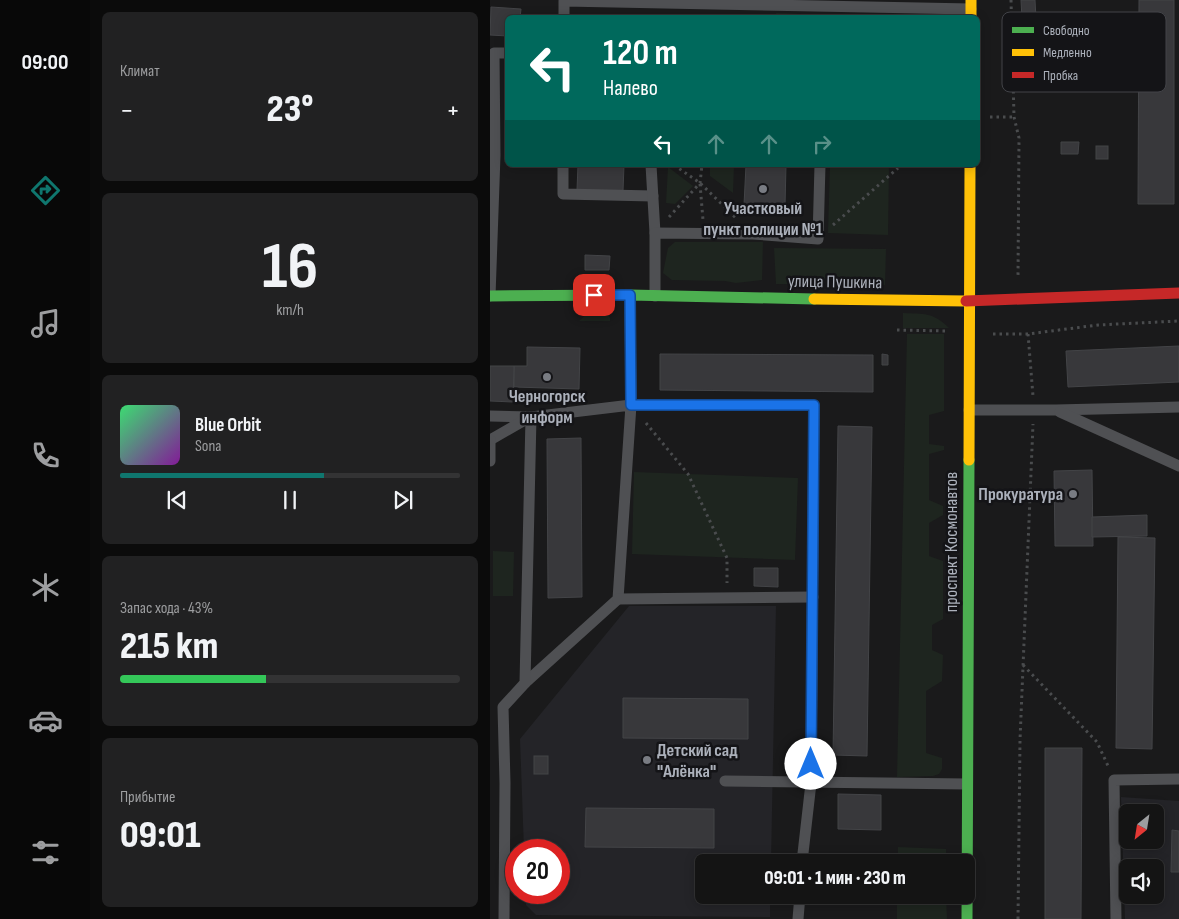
<!DOCTYPE html>
<html lang="ru">
<meta charset="utf-8">
<style>
:root{--surface:#141414;--page:#212122;--text:#f1f3f6;--muted:#9d9ea0;--line:#333334;--accent:#0f766e}
body{margin:0;font-family:"Sofia Sans Condensed",sans-serif;background:var(--page);color:var(--text);height:100vh;display:flex;flex-direction:column;font-size:19px;white-space:nowrap}
*{box-sizing:border-box;margin:0}
p{font-size:16px;color:var(--muted)}
.icon{flex:none;width:28px;height:28px;fill:none;stroke:currentColor;stroke-width:2;stroke-linecap:round;stroke-linejoin:round}
.map{position:relative;flex:1;overflow:hidden}
.side{display:flex;flex-direction:column;gap:12px;padding:12px;background:#0b0b0b;width:400px}
.side>*{flex:none}
.top-card{position:absolute;left:15px;top:15px;width:475px;height:152px;border-radius:8px;box-shadow:0 2px 12px #0003,0 0 0 1px var(--line);background:#00695c;color:#fff;overflow:hidden}
.needle{width:32px;rotate:210deg}
.tools{position:absolute;left:629px;top:804px;display:grid;gap:10px}
.tools a{display:grid;place-items:center;width:45px;height:45px;border-radius:8px;background:var(--surface);box-shadow:0 2px 12px #0003,0 0 0 1px var(--line);font-size:25px}
.speed{position:absolute;left:15px;top:839px;display:flex;gap:10px;font-size:25px;font-weight:700;text-align:center}
.speed>*{display:grid;place-content:center;width:65px;height:65px;border-radius:50%;background:var(--surface);box-shadow:0 2px 12px #0003,0 0 0 1px var(--line);line-height:1}
.speed .limit{border:8px solid #d22;background:#fff;color:#111}
.pin{position:absolute;display:grid;place-items:center;width:42px;height:42px;color:#fff;margin:-21px;border-radius:10px;box-shadow:0 2px 8px #0006}
.me{position:absolute;width:55px;margin:-28px;rotate:0deg;stroke-linejoin:round;filter:drop-shadow(0 0 4px #0008)}
.turn{display:flex;align-items:center;gap:18px;height:105px;padding:0 15px;font-size:22px}
.turn .icon{width:65px;height:65px;stroke-width:2.5}
.turn b{display:block;font-size:35px;line-height:42px}
.lanes{display:flex;align-items:center;height:48px;padding:0 15px;background:#0003;justify-content:center;gap:25px;direction:ltr}
.lanes .off{opacity:.35}
.big{font-size:38px;font-weight:800;line-height:1.1}
.side .tile{flex:1;display:flex;flex-direction:column;justify-content:center;gap:8px;min-width:0;padding:0 18px;border-radius:8px;background:var(--page)}
.side .dial{align-items:center;gap:0}
.dial b{font-size:65px;line-height:1}
.song{display:flex;align-items:center;gap:15px}
.cover{width:60px;height:60px;border-radius:8px;background:linear-gradient(135deg,hsl(140 70% 55%),hsl(290 70% 35%))}
.played{height:5px;border-radius:2px;background:linear-gradient(90deg,var(--accent) 60%,var(--line) 60%)}
.keys{display:flex;justify-content:space-around;direction:ltr}
.heat{display:flex;justify-content:space-between;align-items:center;font-size:28px;direction:ltr}
.charge{height:8px;border-radius:4px;background:linear-gradient(90deg,#34c759 43%,var(--line) 0)}
.trip{position:absolute;left:205px;top:854px;width:280px;height:50px;border-radius:8px;background:var(--surface);box-shadow:0 2px 12px #0003,0 0 0 1px var(--line);font-weight:800;line-height:50px;text-align:center}
main{display:flex;flex:1;min-height:0}
.tabs{display:flex;flex-direction:column;width:90px;justify-content:space-around;align-items:center;background:#080808;color:var(--muted)}
.tabs .icon{width:35px;height:35px}
.tabs .on{color:var(--accent)}
.tabs b{font-size:22px;color:var(--text)}
.map>svg:first-child{display:block}
.built{fill:#242428;fill-rule:evenodd}
.green{fill:#1e251f}
.building{fill:#38383b;stroke:#434447}
.lines{fill:none;stroke-linecap:round;stroke-linejoin:round}
.path{stroke:#4a4c4e;stroke-width:3;stroke-dasharray:2.5 4;stroke-linecap:butt}
.lane{stroke:#4f5053;stroke-width:11}
.fast{stroke:#4caf50;stroke-width:11}
.slow{stroke:#ffc107;stroke-width:11}
.jam{stroke:#c62828;stroke-width:11}
.route-casing{stroke:#114b97;stroke-width:12}
.route{stroke:#1a73e8;stroke-width:9}
.poi-dot{fill:#797c83;stroke:#141417;stroke-width:2}
.labels{text-anchor:middle;dominant-baseline:central;stroke-width:5;stroke-linejoin:round;paint-order:stroke}
.poi-label{font-size:18px;font-weight:bold;fill:#acb1bb;stroke:#141417}
.street-label{font-size:18px;fill:#acb1bb;stroke:#141417}
.key{fill:#141417;stroke:#424348;stroke-width:1}
.key-label{font-size:14px;fill:#acb1bb}
</style>
<main>
<nav class="tabs">
<b>09:00</b>
<svg class="icon on" aria-label="directions" viewBox="0 0 24 24"><path d="M12 3l9 9-9 9-9-9zM9 14v-3h6M13 9l2 2-2 2"/></svg>
<svg class="icon" aria-label="music" viewBox="0 0 24 24"><path d="M9 18V5l10-2v13"/><circle cx="6" cy="18" r="3"/><circle cx="16" cy="16" r="3"/></svg>
<svg class="icon" aria-label="phone" viewBox="0 0 24 24"><path d="M5 4h4l2 5-3 2q2 4 5 5l2-3 5 2v4C11 20 4 13 5 4z"/></svg>
<svg class="icon" aria-label="climate" viewBox="0 0 24 24"><path d="M12 3v18M4 7l16 10M4 17L20 7"/></svg>
<svg class="icon" aria-label="car" viewBox="0 0 24 24"><path d="M5 17H2v-5l4-1 3-4h7l3 4 3 1v5h-3M9 17h6M6 11h13"/><circle cx="7" cy="17" r="2"/><circle cx="17" cy="17" r="2"/></svg>
<svg class="icon" aria-label="filters" viewBox="0 0 24 24"><path d="M4 7h16M4 17h16"/><circle cx="9" cy="7" r="2"/><circle cx="15" cy="17" r="2"/></svg>
</nav>
<section class="side">
<div class="tile"><p>Климат</p>
<div class="heat"><a>−</a><b class="big">23°</b><a>+</a></div>
</div>
<div class="tile dial"><b>16</b><p>km/h</p></div>
<div class="tile">
<div class="song"><i class="cover"></i><div><b>Blue Orbit</b><p>Sona</p></div></div>
<div class="played"></div>
<div class="keys"><svg class="icon" aria-label="previous" viewBox="0 0 24 24"><path d="M18 5L8 12l10 7zM5 5v14"/></svg><svg class="icon" aria-label="pause" viewBox="0 0 24 24"><path d="M8 5v14M16 5v14"/></svg><svg class="icon" aria-label="next" viewBox="0 0 24 24"><path d="M6 5l10 7-10 7zM19 5v14"/></svg></div>
</div>
<div class="tile"><p>Запас хода · 43%</p><b class="big">215 km</b><div class="charge"></div></div>
<div class="tile"><p>Прибытие</p><b class="big">09:01</b></div>
</section>
<div class="map">
<svg width="689" height="919" viewBox="0 0 689 919">
<rect width="100%" height="100%" fill="#1a1a1b"/>
<g class="built">
<polygon points="139,606 286,606 281,862 214,862 214,895 280,895 280,917 46,915 36,905 35,893 69,892 69,850 34,850 30,739"/>
<path d="M631 797 689 801V919H635ZM638 812H665V840H638ZM638 868H665V895H638Z"/>
</g>
<g class="green">
<polygon points="286,13 384,17 287,17"/>
<polygon points="220,165 244,165 243,193 220,176"/>
<polygon points="340,165 399,165 398,235 338,233"/>
<polygon points="178,167 203,186 185,204 176,203"/>
<polygon points="185,242 273,242 272,280 246,283 235,281 182,280 173,273 178,248"/>
<polygon points="284,248 396,249 395,285 286,284"/>
<polygon points="102,309 116,311 120,318 120,321 89,321"/>
<path d="M413 313C434 314 443 312 459 328H413Z"/>
<polygon points="417,334 454,334 454,411 439,415 439,444 454,446 454,450 439,454 439,500 453,506 453,515 439,523 439,556 453,561 453,619 442,625 442,650 453,655 452,681 436,691 436,753 452,758 452,769 449,774 443,776 407,777"/>
<polygon points="144,472 308,478 305,560 142,554"/>
<polygon points="3,551 24,552 23,596 3,596"/>
<polygon points="408,847 456,849 456,862 408,862"/>
<polygon points="407,895 456,895 457,919 407,919"/>
</g>
<g class="building">
<polygon points="531,0 545,0 546,19 532,19"/>
<polygon points="649,0 684,0 684,204 648,204"/>
<polygon points="1,7 31,9 30,18 18,18 18,36 0,35"/>
<polygon points="571,142 589,142 588,154 571,154"/>
<rect x="606" y="146" width="12" height="13"/>
<polygon points="88,165 134,165 133,191 87,190"/>
<polygon points="256,165 296,165 295,206 254,205"/>
<polygon points="95,255 120,256 119,270 95,270"/>
<polygon points="689,346 689,382 578,387 576,351"/>
<polygon points="37,347 90,348 89,389 24,387 24,366 37,366"/>
<polygon points="170,354 383,355 383,392 170,390"/>
<polygon points="392,354 398,355 398,365 392,365"/>
<polygon points="0,366 24,366 23,402 0,401"/>
<polygon points="348,426 382,427 377,756 343,755"/>
<polygon points="91,438 92,597 58,598 57,439"/>
<polygon points="602,470 603,546 565,546 564,471"/>
<polygon points="657,515 657,536 602,537 602,517"/>
<polygon points="628,537 665,538 662,749 626,748"/>
<polygon points="264,568 288,568 288,587 264,586"/>
<polygon points="133,698 258,699 258,739 133,738"/>
<polygon points="555,748 592,748 591,919 555,919"/>
<rect x="44" y="756" width="14" height="18"/>
<polygon points="348,794 391,795 391,830 348,829"/>
<polygon points="96,808 224,809 224,848 95,847"/>
<polygon points="682,830 689,831 689,872 681,872"/>
</g>
<g class="lines">
<g class="path">
<polyline points="521,0 524,117 529,138 528,276"/>
<polyline points="500,117 524,117"/>
<polyline points="184,165 210,183 246,218"/>
<polyline points="210,184 213,220"/>
<polyline points="179,217 210,183 212,165"/>
<polyline points="343,225 408,168"/>
<polyline points="407,330 456,331"/>
<polyline points="503,334 538,334 608,325 689,321"/>
<polyline points="538,334 543,396"/>
<polyline points="156,423 198,474 237,558 237,583"/>
<polyline points="533,665 607,742 619,768"/>
<polyline points="528,919 530,740 543,424"/>
</g>
<g class="lane">
<polyline points="74,18 74,1 481,9"/>
<polyline points="73,165 73,194 163,196"/>
<polyline points="161,165 165,233"/>
<polyline points="140,295 141,405 324,405 321,783 312,862"/>
<polyline points="0,296 5,155 4,53 18,53"/>
<polyline points="165,296 165,233 263,234 328,239 330,165"/>
<polyline points="479,410 566,410 689,407"/>
<polyline points="570,412 689,466"/>
<polyline points="0,416 41,417 141,405 128,599 35,683"/>
<polyline points="0,440 40,417"/>
<polyline points="0,461 0,440"/>
<polyline points="128,599 323,597"/>
<polyline points="235,781 477,784"/>
<polyline points="14,919 15,783 13,707 35,683 41,417"/>
<polyline points="308,919 310,895"/>
<polyline points="626,919 624,780 689,779"/>
</g>
<g class="fast">
<polyline points="0,296 140,295 324,299"/>
<polyline points="477,919 479,460"/>
</g>
<g class="slow">
<polyline points="481,0 481,18"/>
<polyline points="324,299 476,301"/>
<polyline points="479,460 480,165"/>
</g>
<polyline class="jam" points="476,301 689,293"/>
</g>
<g class="lines">
<defs>
<polyline id="route" points="104,295 140,295 141,405 324,405 321,764"/>
</defs>
<use href="#route" class="route-casing"/>
<use href="#route" class="route"/>
</g>
<g class="poi-dot">
<circle cx="273" cy="189" r="5"/>
<circle cx="57" cy="377" r="5"/>
<circle cx="583" cy="494" r="5"/>
<circle cx="157" cy="760" r="5"/>
</g>
<g class="labels">
<g class="poi-label">
<text x="273" y="208">Участковый<tspan x="273" dy="21">пункт полиции №1</tspan></text>
<text x="57" y="396">Черногорск<tspan x="57" dy="21">информ</tspan></text>
<text x="573" y="494" text-anchor="end">Прокуратура</text>
<text x="167" y="750" text-anchor="start">Детский сад<tspan x="167" dy="21">"Алёнка"</tspan></text>
</g>
<g class="street-label">
<text transform="translate(345 282) rotate(1)">улица Пушкина</text>
<text transform="translate(461 542) rotate(-90)">проспект Космонавтов</text>
</g>
</g>
<rect x="512" y="12" width="164" height="80" rx="8" class="key"/>
<rect x="522" y="27" width="22" height="6" fill="#4caf50"/>
<rect x="522" y="49" width="22" height="7" fill="#ffc107"/>
<rect x="522" y="72" width="22" height="6" fill="#c62828"/>
<g class="key-label">
<text x="553" y="35">Свободно</text>
<text x="553" y="57">Медленно</text>
<text x="553" y="80">Пробка</text>
</g>
</svg>
<div class="tools">
<a><svg class="needle" viewBox="-14 -14 28 28"><path d="M0-13l5 13h-10z" fill="#e53935"/><path d="M0 13l5-13h-10z" fill="#9d9ea0"/></svg></a>
<a><svg class="icon" aria-label="sound" viewBox="0 0 24 24"><path d="M4 9h4l5-4v14l-5-4H4zM17 9q2 3 0 6"/></svg></a>
</div>
<div class="speed"><div class="limit">20</div></div>
<div class="pin" style="left:104px;top:295px;background:#d93025"><svg class="icon" aria-label="arrive" viewBox="0 0 24 24"><path d="M6 21V4h12l-3 4 3 4H6"/></svg></div>
<svg class="me" style="left:321px;top:764px" viewBox="-20 -20 40 40"><circle r="19" fill="#fff"/><path d="M0-13L10 11 0 6-10 11z" fill="#1a73e8"/></svg>
<div class="trip">09:01 · 1 мин · 230 m</div>
<div class="top-card">
<div class="turn"><svg class="icon" aria-label="left" viewBox="0 0 24 24"><path d="M17 20v-9H6M10 6l-5 5 5 5"/></svg><div><b>120 m</b>Налево</div></div>
<div class="lanes"><svg class="icon" aria-label="left" viewBox="0 0 24 24"><path d="M17 20v-9H6M10 6l-5 5 5 5"/></svg><svg class="icon off" aria-label="ahead" viewBox="0 0 24 24"><path d="M12 20V5M6 11l6-6 6 6"/></svg><svg class="icon off" aria-label="ahead" viewBox="0 0 24 24"><path d="M12 20V5M6 11l6-6 6 6"/></svg><svg class="icon off" aria-label="right" viewBox="0 0 24 24"><path d="M7 20v-9h11M14 6l5 5-5 5"/></svg></div>
</div>
</div>
</main>
